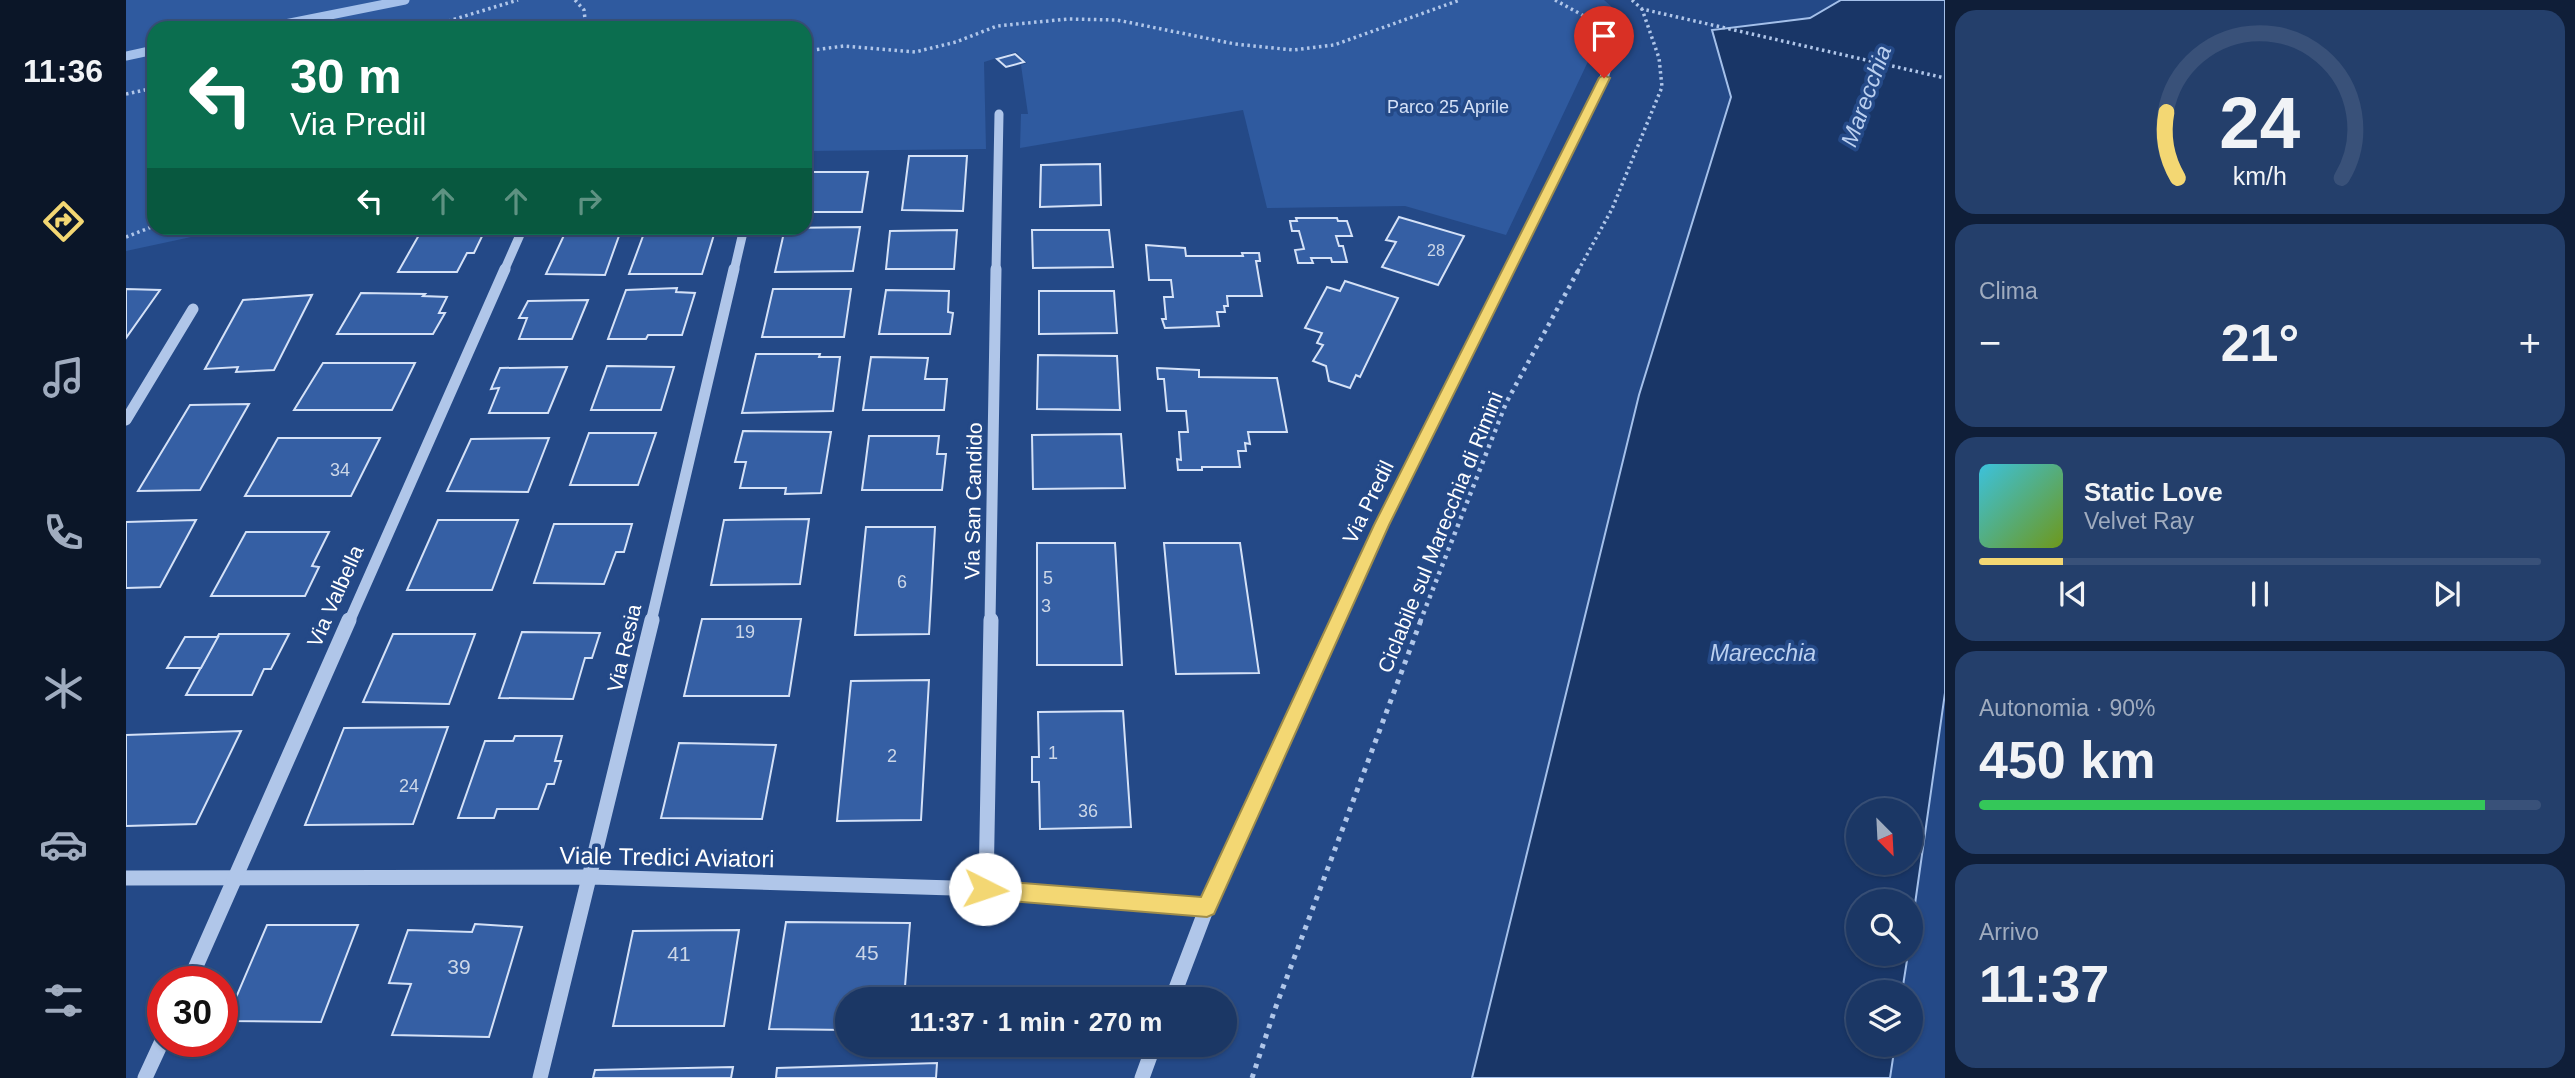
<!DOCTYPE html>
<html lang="it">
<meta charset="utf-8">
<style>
:root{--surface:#1b3765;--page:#243f6b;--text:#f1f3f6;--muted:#a0acbf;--line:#395179;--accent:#f3d773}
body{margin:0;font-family:Arial,sans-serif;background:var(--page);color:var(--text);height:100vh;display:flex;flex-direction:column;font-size:26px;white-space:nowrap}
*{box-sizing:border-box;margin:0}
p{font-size:23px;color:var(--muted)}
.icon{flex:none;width:38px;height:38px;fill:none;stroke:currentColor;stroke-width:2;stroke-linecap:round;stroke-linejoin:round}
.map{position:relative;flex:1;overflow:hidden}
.panel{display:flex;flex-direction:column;gap:10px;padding:10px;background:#0f1e38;width:630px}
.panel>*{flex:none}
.banner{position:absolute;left:21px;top:21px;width:665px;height:214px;border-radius:21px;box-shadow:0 2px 5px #0004,0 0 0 2px var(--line);background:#0b6e4f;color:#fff;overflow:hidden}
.needle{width:46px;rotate:156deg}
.fabs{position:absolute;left:1720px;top:798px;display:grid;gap:14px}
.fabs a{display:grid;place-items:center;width:77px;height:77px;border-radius:50%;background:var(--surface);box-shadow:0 2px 5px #0004,0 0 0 2px var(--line);font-size:35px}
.speed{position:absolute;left:21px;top:966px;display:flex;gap:14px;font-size:35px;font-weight:700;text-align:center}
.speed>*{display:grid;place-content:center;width:91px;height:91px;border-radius:50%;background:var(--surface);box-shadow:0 2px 5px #0004,0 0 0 2px var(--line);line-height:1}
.speed .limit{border:10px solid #d22;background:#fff;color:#111}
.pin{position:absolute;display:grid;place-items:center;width:60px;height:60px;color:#fff;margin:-72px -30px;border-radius:50% 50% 50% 0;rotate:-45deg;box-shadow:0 0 7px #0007}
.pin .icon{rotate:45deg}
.me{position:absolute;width:77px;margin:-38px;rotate:94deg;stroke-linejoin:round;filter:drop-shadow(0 0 5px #0008)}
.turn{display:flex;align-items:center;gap:24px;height:147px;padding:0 28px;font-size:32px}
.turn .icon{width:91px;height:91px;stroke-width:2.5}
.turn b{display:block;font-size:49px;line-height:60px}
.lanes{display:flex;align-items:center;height:66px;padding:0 28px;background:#0003;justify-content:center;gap:35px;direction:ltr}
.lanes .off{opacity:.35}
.big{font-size:52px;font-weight:700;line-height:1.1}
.panel .widget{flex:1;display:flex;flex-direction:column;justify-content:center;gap:10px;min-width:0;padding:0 24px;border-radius:21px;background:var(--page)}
.panel .dial{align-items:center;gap:0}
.dial svg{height:182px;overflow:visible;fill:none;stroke:var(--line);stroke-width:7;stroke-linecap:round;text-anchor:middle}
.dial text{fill:var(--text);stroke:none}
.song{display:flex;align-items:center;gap:21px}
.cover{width:84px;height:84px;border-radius:10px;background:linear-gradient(135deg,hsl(190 70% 55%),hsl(80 70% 35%))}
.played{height:7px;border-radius:4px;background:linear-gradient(90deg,var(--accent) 15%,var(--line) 15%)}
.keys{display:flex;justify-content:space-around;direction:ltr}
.heat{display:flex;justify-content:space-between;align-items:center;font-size:38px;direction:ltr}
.charge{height:10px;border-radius:5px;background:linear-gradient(90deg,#34c759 90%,var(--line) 0)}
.trip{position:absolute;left:709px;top:987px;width:402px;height:70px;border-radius:35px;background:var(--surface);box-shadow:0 2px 5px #0004,0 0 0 2px var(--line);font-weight:700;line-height:70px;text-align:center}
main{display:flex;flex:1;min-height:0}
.tabs{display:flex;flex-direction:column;width:126px;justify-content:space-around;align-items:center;background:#0b1628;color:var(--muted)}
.tabs .icon{width:49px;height:49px}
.tabs .selected{color:var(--accent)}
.tabs b{font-size:32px;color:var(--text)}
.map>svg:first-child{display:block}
.green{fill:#2f5a9f}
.water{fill:#193667;stroke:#a4c0ea;stroke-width:2;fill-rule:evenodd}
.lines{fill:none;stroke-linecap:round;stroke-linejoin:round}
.stream{stroke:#a4c0ea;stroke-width:9}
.building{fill:#355fa4;stroke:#d4e1f7;stroke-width:2}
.path-far2{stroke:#b0c6e9;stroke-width:3.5;stroke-dasharray:2.5 3.5;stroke-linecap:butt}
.path-far1{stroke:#b0c6e9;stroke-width:4.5;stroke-dasharray:3.5 5;stroke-linecap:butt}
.path{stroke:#b0c6e9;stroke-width:5;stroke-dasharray:4.5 6;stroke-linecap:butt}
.minor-far2{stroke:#b0c6e9;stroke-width:9}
.minor-far1{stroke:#b0c6e9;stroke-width:11}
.minor{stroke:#b0c6e9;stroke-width:15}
.route{fill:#f3d773;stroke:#9e8c4b;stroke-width:2}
.labels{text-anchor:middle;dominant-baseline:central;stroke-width:7;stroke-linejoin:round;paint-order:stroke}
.far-number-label{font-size:16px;fill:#ccd7e8}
.far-park-label{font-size:18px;fill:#d4e1f7;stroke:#244987}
.number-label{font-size:18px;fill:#ccd7e8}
.street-label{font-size:21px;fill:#fff;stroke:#244987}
.near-number-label{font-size:21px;fill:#ccd7e8}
.water-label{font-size:23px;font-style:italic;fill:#bbd0f0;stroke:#244987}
.near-street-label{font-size:24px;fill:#fff;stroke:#244987}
</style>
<main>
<nav class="tabs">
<b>11:36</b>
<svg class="icon selected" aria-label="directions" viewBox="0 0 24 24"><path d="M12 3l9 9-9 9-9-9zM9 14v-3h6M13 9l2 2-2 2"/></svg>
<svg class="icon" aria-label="music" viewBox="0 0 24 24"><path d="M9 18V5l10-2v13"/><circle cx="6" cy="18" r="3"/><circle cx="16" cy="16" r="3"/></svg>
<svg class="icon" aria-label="phone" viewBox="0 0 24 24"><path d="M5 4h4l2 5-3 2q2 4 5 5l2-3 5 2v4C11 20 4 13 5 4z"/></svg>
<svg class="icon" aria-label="climate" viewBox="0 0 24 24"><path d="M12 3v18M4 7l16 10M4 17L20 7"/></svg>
<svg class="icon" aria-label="car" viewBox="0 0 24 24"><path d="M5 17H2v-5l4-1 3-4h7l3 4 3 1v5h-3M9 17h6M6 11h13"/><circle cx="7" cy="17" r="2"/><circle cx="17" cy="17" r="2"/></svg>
<svg class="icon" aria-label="filters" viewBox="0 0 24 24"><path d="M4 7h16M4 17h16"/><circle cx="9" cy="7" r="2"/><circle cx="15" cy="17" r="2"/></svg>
</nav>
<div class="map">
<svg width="1819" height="1078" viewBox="0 0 1819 1078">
<rect width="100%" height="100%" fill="#244987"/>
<polygon class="green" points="0,0 1478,0 1487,8 1469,8 1466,53 1380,235 1279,206 1141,208 1117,110 894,148 895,114 902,114 895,65 901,63 890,52 858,62 860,149 679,151 679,28 28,28 28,228 107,228 0,251"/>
<path class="water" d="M1715 0H1819V693L1785 932V901H1732V954H1782L1776 992H1732V1045H1769L1764 1078H1346L1513 395 1605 97 1586 30 1684 18ZM1732 810H1785V863H1732Z"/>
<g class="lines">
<g class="stream">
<polyline points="139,28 279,0"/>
<polyline points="0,56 28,50"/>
</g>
</g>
<g class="building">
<polygon points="889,54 898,62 880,67 871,59"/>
<polygon points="783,156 841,156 837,211 776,210"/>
<polygon points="974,164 975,205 914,207 915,165"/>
<polygon points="679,172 742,172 736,212 679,212"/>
<polygon points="1273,217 1338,236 1312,285 1256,267 1270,242 1260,240"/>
<polygon points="1170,218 1211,218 1212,221 1221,221 1226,236 1210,236 1213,246 1217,246 1221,262 1206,262 1205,258 1185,258 1187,263 1172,263 1169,250 1178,249 1173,231 1166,231 1164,221 1171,221"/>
<polygon points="734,227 727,271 649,272 659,228"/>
<polygon points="297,228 360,228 348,253 341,253 331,272 272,272"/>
<polygon points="520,228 590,228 576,274 503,274"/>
<polygon points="831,230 828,269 760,269 764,231"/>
<polygon points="906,230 983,230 987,267 907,268"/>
<polygon points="439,233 494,233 479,275 420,274"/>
<polygon points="1020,245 1059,248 1060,256 1117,256 1116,253 1133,253 1134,261 1130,261 1136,296 1101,296 1102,306 1098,306 1099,312 1091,312 1093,326 1039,328 1036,319 1040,319 1038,297 1047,297 1045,280 1023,280"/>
<polygon points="1219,281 1272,298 1234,377 1230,375 1224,388 1203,381 1200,366 1187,361 1197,345 1191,343 1196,333 1179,328 1201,287 1214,291"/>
<polygon points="551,288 550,292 569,293 556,335 522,335 520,339 482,339 500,290"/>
<polygon points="0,289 34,290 0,338"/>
<polygon points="647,289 725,289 718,337 636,337"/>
<polygon points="760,290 823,291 822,312 827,313 824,334 753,334"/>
<polygon points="913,291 988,291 991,333 913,334"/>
<polygon points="235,293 299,294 297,296 321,297 313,313 319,313 307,334 211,334"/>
<polygon points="186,295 148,370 110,372 112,367 79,369 117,300"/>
<polygon points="462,300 446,339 393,339 401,318 393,318 402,301"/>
<polygon points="630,354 694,354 693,357 714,357 707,411 616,413"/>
<polygon points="912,355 991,356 994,410 911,409"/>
<polygon points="745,357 802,358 799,379 821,379 818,410 737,410"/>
<polygon points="197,363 289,363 266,410 168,410"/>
<polygon points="481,366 548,367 535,410 465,410"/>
<polygon points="441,367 422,413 363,413 373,388 365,389 374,368"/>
<polygon points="1031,368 1073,370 1073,377 1151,378 1161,432 1122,432 1124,444 1119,443 1120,451 1112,451 1114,467 1076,467 1076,470 1052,470 1051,459 1055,460 1053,432 1062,432 1060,411 1041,411 1038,379 1032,379"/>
<polygon points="123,404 74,490 12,491 64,405"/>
<polygon points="617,431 705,432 695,493 659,494 660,488 614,488 620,462 609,462"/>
<polygon points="463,433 530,433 512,485 444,485"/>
<polygon points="995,434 999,488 907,489 906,435"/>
<polygon points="743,436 813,436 811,454 820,454 816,490 736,490"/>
<polygon points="152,438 254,438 225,496 119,496"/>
<polygon points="423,438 402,492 321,491 345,439"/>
<polygon points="683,519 674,584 585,585 598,520"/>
<polygon points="70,520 34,587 0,588 0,522"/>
<polygon points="312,520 392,520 366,590 281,590"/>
<polygon points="428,524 506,524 498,552 490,552 478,584 408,583"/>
<polygon points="740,527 809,527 803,634 729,635"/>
<polygon points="120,532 203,532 186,566 193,567 179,596 85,596"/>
<polygon points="911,543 989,543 996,665 911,665"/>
<polygon points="1038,543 1114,543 1133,673 1050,674"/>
<polygon points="576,619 675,619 663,696 558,696"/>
<polygon points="396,632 474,633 466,658 459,658 447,699 373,698"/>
<polygon points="93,634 163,634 145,669 138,669 126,695 60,695"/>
<polygon points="267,634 349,634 323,704 237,702"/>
<polygon points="59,637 92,637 75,668 41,668"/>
<polygon points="803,680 795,820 711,821 725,681"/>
<polygon points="997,711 1005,827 914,829 913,782 906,782 906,757 913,757 912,712"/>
<polygon points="322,727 287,824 179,825 218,728"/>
<polygon points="115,731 70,824 0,826 0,735"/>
<polygon points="389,736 436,736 429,761 435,761 428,784 421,784 412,809 371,809 368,818 332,818 359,741 387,741"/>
<polygon points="553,743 650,745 636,819 535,818"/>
<polygon points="660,922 784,923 778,999 721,999 721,1030 643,1029"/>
<polygon points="349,924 396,927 363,1037 266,1035 285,984 263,983 282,930 346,932"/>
<polygon points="141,925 232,925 195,1022 100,1021"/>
<polygon points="613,930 598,1026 487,1026 507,931"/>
<polygon points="811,1063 810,1078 650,1078 651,1068"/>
<polygon points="607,1067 605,1078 467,1078 469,1070"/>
</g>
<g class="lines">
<g class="path-far2">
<polyline points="449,0 458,10 460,28"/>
<polyline points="1429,0 1469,22"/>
<polyline points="1506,0 1516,9 1819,78"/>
<polyline points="299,28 392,0"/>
<polyline points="679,51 718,46 789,52 830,42 871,26 942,19 991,20 1109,44 1167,50 1208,45 1334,0"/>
<polyline points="0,94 28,88"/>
<polyline points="0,237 28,226"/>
<polyline points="1452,271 1486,209 1536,87 1533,58 1516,9"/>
</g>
<polyline class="path-far1" points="1294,622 1380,403 1453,269"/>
<polyline class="path" points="1126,1078 1149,1009 1295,620"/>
<g class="minor-far2">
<polyline points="378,271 397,228"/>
<polyline points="608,271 618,228"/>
<polyline points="870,271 873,114"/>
<polyline points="1382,271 1478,78 1492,31"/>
</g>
<g class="minor-far1">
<polyline points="0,420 67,309"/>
<polyline points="223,622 379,269"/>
<polyline points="525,622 608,269"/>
<polyline points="864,622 870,269"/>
<polyline points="1211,622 1255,525 1383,269"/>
</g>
<g class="minor">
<polyline points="0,878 465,877 860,889 1081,907"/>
<polyline points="860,889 865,620"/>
<polyline points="63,982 223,620"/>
<polyline points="1046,999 1081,907 1212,620"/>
<polyline points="19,1078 37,1039"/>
<polyline points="414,1078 526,620"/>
<polyline points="1016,1078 1028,1045"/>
</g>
</g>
<polygon class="route" points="1478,75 1484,78 1263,525 1088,914 1081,917 859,899 852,896 850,889 852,883 859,880 1075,897 1248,525 1473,78"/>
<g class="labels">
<g class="far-number-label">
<text x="1310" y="250">28</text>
</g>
<g class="far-park-label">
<text x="1322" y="107">Parco 25 Aprile</text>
</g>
<g class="number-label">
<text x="214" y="470">34</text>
<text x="922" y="578">5</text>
<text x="776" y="582">6</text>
<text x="920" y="606">3</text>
<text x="619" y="632">19</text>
<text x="927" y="753">1</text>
<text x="766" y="756">2</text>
<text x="283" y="786">24</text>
<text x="962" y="811">36</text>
</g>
<g class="street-label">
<text transform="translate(847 501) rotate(-89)">Via San Candido</text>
<text transform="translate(1242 502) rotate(-64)">Via Predil</text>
<text transform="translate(1314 532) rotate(-68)">Ciclabile sul Marecchia di Rimini</text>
<text transform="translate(209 596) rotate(-66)">Via Valbella</text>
<text transform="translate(498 648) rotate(-77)">Via Resia</text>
</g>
<g class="near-number-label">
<text x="741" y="952">45</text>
<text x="553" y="953">41</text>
<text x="333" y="966">39</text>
</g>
<g class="water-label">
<text transform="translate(1740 96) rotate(-70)">Marecchia</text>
<text x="1637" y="653">Marecchia</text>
</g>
<g class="near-street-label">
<text transform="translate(541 857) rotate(1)">Viale Tredici Aviatori</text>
</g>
</g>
</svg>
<div class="fabs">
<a><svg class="needle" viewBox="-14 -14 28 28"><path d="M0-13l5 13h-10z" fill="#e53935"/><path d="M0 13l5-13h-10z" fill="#a0acbf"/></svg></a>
<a><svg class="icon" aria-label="search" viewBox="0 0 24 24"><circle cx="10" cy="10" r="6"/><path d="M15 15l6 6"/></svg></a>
<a><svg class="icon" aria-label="layers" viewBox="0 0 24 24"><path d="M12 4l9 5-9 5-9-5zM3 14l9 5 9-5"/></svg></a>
</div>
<div class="speed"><div class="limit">30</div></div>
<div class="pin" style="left:1478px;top:78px;background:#d93025"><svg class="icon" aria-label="arrive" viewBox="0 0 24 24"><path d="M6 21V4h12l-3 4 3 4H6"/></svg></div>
<svg class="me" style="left:859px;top:889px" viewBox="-20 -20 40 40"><circle r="19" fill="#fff"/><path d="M0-13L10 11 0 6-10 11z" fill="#f3d773"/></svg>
<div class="trip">11:37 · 1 min · 270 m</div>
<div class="banner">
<div class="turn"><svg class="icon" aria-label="left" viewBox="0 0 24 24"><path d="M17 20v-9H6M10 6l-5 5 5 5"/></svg><div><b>30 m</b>Via Predil</div></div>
<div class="lanes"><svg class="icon" aria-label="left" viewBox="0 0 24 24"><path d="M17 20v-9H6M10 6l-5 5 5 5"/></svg><svg class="icon off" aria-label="ahead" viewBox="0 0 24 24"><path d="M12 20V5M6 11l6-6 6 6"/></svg><svg class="icon off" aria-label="ahead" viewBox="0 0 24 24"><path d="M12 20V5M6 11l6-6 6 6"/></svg><svg class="icon off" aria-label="right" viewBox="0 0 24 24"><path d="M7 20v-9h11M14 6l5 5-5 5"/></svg></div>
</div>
</div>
<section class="panel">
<div class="widget dial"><svg viewBox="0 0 100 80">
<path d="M14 69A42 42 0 1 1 86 69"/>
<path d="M14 69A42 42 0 0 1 9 40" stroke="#f3d773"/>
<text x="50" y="56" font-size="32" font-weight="700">24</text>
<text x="50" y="72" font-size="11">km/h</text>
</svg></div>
<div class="widget"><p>Clima</p>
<div class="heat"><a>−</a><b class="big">21°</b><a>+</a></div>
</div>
<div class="widget">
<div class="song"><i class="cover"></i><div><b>Static Love</b><p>Velvet Ray</p></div></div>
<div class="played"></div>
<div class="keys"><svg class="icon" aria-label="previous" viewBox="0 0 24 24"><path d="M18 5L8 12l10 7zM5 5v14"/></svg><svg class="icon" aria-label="pause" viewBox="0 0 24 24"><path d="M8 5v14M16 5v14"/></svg><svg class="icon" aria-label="next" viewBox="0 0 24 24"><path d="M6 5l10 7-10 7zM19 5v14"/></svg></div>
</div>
<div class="widget"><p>Autonomia · 90%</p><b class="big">450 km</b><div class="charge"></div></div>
<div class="widget"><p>Arrivo</p><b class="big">11:37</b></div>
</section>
</main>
